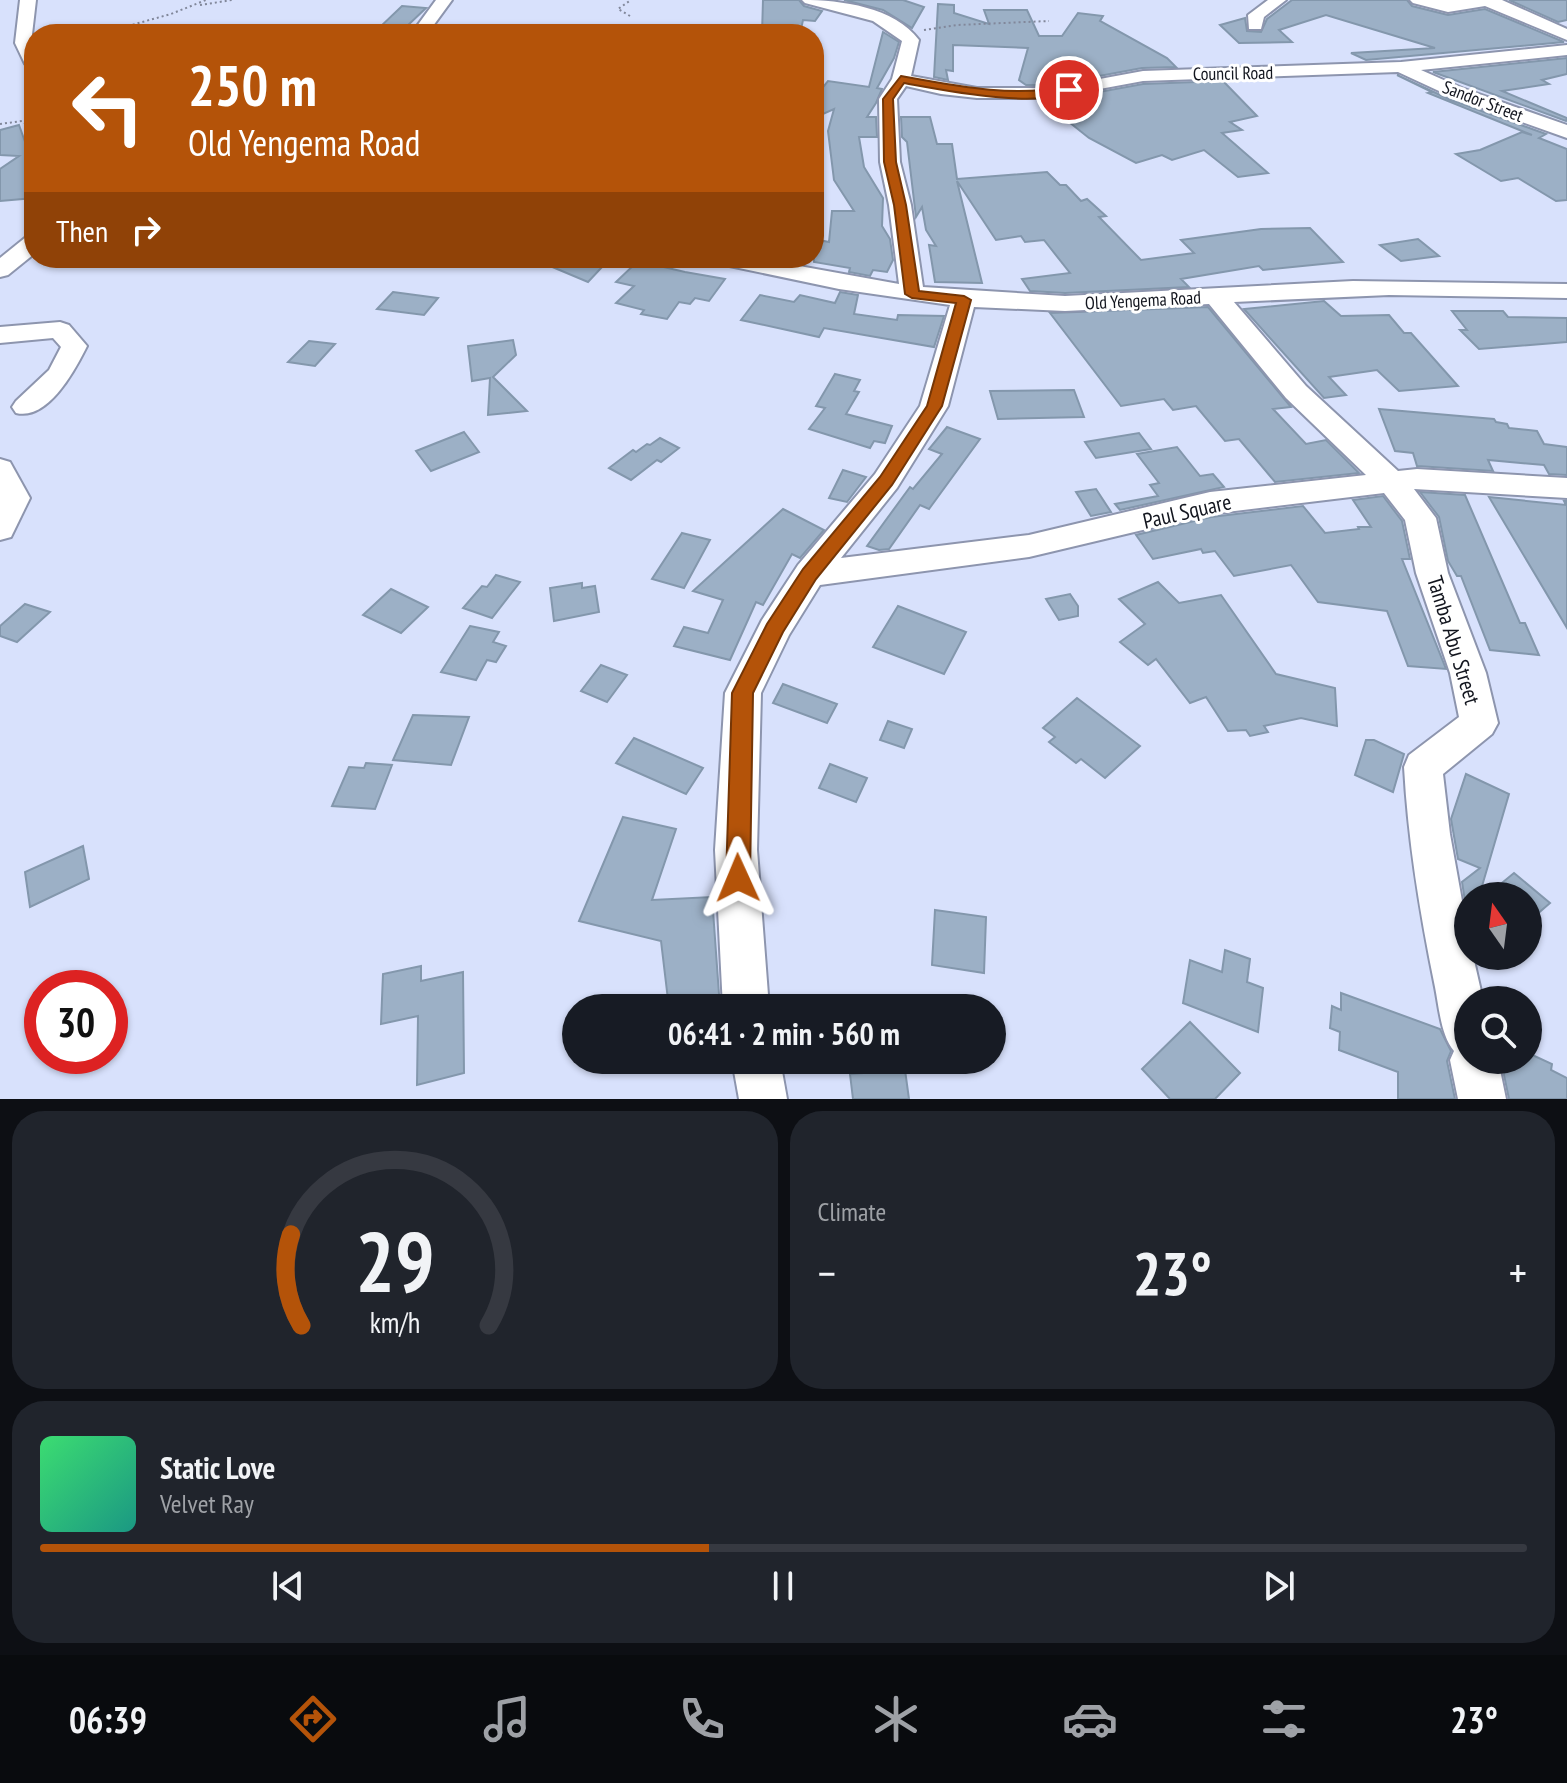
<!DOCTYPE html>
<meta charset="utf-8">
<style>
:root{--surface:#171b24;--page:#20242c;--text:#f1f3f6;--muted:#9ea1a6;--line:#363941;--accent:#b45309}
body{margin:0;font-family:"PT Sans Narrow",sans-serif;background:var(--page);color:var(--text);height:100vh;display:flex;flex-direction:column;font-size:30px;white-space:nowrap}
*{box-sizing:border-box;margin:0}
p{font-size:26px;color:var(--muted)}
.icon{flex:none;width:44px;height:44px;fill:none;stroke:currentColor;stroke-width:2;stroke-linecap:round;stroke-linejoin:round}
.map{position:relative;height:1099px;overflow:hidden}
.drawer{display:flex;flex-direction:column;gap:12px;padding:12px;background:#0d0f14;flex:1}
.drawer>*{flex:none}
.guide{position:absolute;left:24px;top:24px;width:800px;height:244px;border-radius:32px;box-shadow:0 2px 6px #0004;background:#b45309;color:#fff;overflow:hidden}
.needle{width:52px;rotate:346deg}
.tools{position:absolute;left:1454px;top:882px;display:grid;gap:16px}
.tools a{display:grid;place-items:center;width:88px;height:88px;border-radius:50%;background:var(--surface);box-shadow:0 2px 6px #0004;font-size:40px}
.speed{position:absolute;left:24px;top:970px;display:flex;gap:16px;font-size:40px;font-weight:700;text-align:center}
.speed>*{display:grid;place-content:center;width:104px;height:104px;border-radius:50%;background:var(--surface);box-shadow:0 2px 6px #0004;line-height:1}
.speed .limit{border:12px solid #d22;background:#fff;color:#111}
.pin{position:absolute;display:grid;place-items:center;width:68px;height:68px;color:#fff;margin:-34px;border:4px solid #fff;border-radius:50%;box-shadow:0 2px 8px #0007}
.me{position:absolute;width:88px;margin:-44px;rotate:359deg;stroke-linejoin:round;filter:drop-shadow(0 0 6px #0008)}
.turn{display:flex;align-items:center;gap:28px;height:168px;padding:0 32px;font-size:36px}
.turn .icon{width:104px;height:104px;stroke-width:2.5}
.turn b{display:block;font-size:56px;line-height:68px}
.then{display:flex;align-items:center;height:76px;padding:0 32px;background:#0003;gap:16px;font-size:30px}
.big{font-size:60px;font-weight:600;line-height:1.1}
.drawer .widget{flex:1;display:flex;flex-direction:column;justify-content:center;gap:12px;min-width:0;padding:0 28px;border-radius:32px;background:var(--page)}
.drawer .dial{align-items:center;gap:0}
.dial svg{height:208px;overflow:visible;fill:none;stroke:var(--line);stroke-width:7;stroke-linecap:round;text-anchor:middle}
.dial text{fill:var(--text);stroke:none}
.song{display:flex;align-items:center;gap:24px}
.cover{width:96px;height:96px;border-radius:12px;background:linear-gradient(135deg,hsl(140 70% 55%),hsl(170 70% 35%))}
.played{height:8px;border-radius:4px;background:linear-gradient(90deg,var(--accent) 45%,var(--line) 45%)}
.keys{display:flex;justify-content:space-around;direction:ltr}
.heat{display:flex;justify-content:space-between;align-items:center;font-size:44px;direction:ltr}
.drawer .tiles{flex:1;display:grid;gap:12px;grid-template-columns:1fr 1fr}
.widget:last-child{grid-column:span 2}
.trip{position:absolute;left:562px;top:994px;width:444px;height:80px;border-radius:40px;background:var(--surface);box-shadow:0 2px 6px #0004;font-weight:600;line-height:80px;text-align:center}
.menu{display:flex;height:128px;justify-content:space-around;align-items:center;background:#090b0e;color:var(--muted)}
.menu .icon{width:56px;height:56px}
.menu .active{color:var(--accent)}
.menu b{font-size:36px;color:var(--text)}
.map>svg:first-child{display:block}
.building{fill:#9cb0c6;stroke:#8397ac;stroke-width:2}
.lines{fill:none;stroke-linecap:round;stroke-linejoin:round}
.minor-casing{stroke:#8d95ae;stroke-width:4}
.path{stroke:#81879a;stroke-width:2;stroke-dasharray:2 3;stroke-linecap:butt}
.minor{fill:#fff;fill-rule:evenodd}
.route{fill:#b45309;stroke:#753606;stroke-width:2}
.labels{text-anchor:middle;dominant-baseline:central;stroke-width:6;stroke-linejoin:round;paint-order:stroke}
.far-street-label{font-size:18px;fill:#12151e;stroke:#fff}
.street-label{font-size:22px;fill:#12151e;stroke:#fff}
</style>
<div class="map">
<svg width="1567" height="1099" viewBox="0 0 1567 1099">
<rect width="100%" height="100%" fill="#d8e1fc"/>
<g class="building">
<polygon points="763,0 799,0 804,6 822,11 815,21 803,20 800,34 762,34"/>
<polygon points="844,0 903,0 924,7 912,28 883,10"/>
<polygon points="1292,0 1407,0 1412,6 1448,15 1485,9 1564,42 1366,60 1351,53 1435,48 1326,15 1279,30 1292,42 1239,43 1220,25 1245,18 1247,31 1261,32 1267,19"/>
<polygon points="1509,0 1567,0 1567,20 1558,22"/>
<polygon points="938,4 954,5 954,13 989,24 984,10 1027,10 1039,36 1062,36 1078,13 1103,16 1100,21 1167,58 1176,67 1142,68 1051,85 1026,85 1019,80 1028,48 953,45 953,71 946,70 948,80 934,77"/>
<polygon points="402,6 426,8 405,28 380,27"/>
<polygon points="883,32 899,42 894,58 877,88 882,89 876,103 867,117 876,117 877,137 859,137 864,167 883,198 882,226 890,239 893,260 887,272 873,270 870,276 849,272 850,268 814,262 814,239 829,242 832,211 854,211 834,180 828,131 834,109 814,118 814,98 828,81 869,87"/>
<polygon points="1567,58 1567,74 1542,80 1549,84 1502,91 1567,118 1566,121 1433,72"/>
<polygon points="1397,75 1451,100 1546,134 1539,138 1567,149 1567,200 1556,201 1518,178 1501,181 1456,154 1480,150 1522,132 1532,135 1428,93 1432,92"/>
<polygon points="1223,81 1257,116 1230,122 1242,130 1222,133 1268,173 1238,177 1204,150 1172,160 1162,155 1136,163 1089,138 1069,122 1079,121 1050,101 1143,84"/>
<polygon points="901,117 930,117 937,144 952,144 957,179 1047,172 1060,185 1066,185 1081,201 1087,199 1106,216 1099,217 1141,260 1194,253 1181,240 1261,229 1310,228 1343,262 1263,270 1259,266 1181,279 1189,287 1065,293 1030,291 1022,279 1070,273 1044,240 1025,242 1021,236 996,240 957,181 982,283 935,282 929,245 936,246 926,230 922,207 916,217 907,142 902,137"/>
<polygon points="19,125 28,150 34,146 34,198 0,201 0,169 19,156 0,155 0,130"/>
<polygon points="1418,239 1439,256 1401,261 1380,245"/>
<polygon points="531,258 577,258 603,266 588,282"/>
<polygon points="638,261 685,272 725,279 709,301 695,298 690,304 679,302 667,319 641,314 644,310 616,303 634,286 616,282"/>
<polygon points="393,292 438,298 424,315 377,309"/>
<polygon points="840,292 858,295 854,314 897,320 898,315 944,316 934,347 824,328 819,337 741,320 760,295 794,302 800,295 835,303"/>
<polygon points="1324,301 1341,316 1389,315 1404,333 1411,333 1458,386 1399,391 1377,370 1329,377 1346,395 1324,398 1244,309"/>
<polygon points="1208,307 1291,407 1273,409 1306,444 1326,440 1359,473 1275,482 1239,439 1225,441 1196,406 1173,410 1164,399 1121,406 1050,313"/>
<polygon points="1452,311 1503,311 1508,317 1567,318 1567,342 1479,349 1460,330 1467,330"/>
<polygon points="513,340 516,355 493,377 527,411 488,415 490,378 472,381 468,346"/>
<polygon points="309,341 335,344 315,366 288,362"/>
<polygon points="835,374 860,380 854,391 859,392 846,414 892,426 885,443 874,441 870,448 809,429 825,408 816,406"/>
<polygon points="1074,390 1084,417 998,419 990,391"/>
<polygon points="1379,409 1494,419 1496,422 1507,424 1509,428 1537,431 1544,444 1567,447 1567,475 1549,474 1544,465 1488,460 1493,471 1417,466 1413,453 1395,451"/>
<polygon points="947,427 980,439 929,509 920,505 889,549 879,550 867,546 910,487 913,489 942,454 929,449"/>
<polygon points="464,432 479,452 431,471 416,451"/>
<polygon points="1139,433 1151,449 1096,458 1085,442"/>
<polygon points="660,438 679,448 661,462 657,460 631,480 609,468 633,450 636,452 647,444 650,445"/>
<polygon points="1177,447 1200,476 1213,474 1224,487 1120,510 1115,504 1158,496 1150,485 1159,483 1137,454"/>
<polygon points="843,470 866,477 847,502 829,498"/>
<polygon points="1096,489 1111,512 1091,516 1076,492"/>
<polygon points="1420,492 1465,495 1520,623 1525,623 1539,655 1490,650 1461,576 1457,576 1448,561 1439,517"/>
<polygon points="1383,496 1402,521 1410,559 1402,559 1446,669 1408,666 1387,611 1318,602 1291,565 1234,576 1215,551 1203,553 1201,549 1153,559 1136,535 1211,517 1303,506 1325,533 1359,529 1358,527 1371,527 1353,500"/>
<polygon points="1489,497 1566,505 1564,501 1567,501 1567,628"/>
<polygon points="783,509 824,530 800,558 792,554 763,605 756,602 730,660 674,646 684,627 708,633 723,600 693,591"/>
<polygon points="682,533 710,540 684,588 652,579"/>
<polygon points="496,575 520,582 492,618 463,608 482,586 487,587"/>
<polygon points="1158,582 1179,603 1221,595 1276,674 1335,688 1337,726 1301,718 1264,726 1268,732 1250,736 1246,730 1228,731 1206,697 1190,703 1156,659 1148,665 1120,642 1145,624 1119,599"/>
<polygon points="582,583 582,588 595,586 599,612 554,621 550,588"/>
<polygon points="391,589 428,607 401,633 363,615"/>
<polygon points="1070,594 1078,606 1078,616 1059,620 1046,599"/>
<polygon points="25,604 50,612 17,642 0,636 0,626"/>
<polygon points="898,606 966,632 944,674 873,647"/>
<polygon points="470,626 499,632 493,642 506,646 496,662 487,660 476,680 441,672"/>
<polygon points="601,665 627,675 607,702 581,691"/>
<polygon points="783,684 837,704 827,723 773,703"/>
<polygon points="1077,698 1140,746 1105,778 1081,759 1076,763 1049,742 1055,737 1043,728"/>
<polygon points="413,715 469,717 451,765 393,760"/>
<polygon points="888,721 912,729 904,748 880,740"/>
<polygon points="634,738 703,768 686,794 616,763"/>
<polygon points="1366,740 1374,740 1404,754 1393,792 1355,775"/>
<polygon points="366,763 392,765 375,809 332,806 349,767 364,768"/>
<polygon points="830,764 867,778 856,802 819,788"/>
<polygon points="1466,774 1509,794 1480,893 1468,896 1468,901 1465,901 1462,882 1480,868 1458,859 1451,819"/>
<polygon points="623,817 676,829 652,900 712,897 720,1008 669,1008 661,941 579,921"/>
<polygon points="83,846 89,879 30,907 25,872"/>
<polygon points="1514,873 1550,903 1528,922 1528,896 1486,896"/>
<polygon points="935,910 986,917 984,973 932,965"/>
<polygon points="1225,950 1250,959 1247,982 1263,988 1258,1032 1183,1003 1190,960 1222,972"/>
<polygon points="421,966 421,981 463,972 464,1073 417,1085 418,1016 381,1024 383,974"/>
<polygon points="1341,993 1440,1029 1451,1051 1447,1061 1455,1099 1398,1099 1398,1072 1339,1050 1340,1032 1330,1028 1332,1006 1341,1010"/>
<polygon points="1190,1022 1240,1073 1215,1099 1170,1099 1142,1069"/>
<polygon points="1528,1053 1552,1064 1551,1070 1567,1078 1567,1099 1509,1099 1504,1075 1506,1060 1528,1060"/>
<polygon points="905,1070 909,1099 853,1099 850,1074"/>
</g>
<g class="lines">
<defs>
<g id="minor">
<polygon points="20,0 36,0 31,43 34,64 25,64 15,43"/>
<polygon points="436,0 452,0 433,26 433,34 417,34 417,26"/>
<path d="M802 0C842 0 894 7 919 40L911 76 977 88H1051L1143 71 1401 62 1567 45V55L1421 70 1464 89 1567 125V138L1452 97 1398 72 1143 81 1051 98H977L941 94 906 86 897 99 900 162 911 205 923 287 1065 296 1353 281 1567 284V298L1389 295 1234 302 1306 386 1398 471 1417 469 1567 478V498L1414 489 1436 518 1448 573 1486 673 1498 723 1492 734 1443 774 1450 834 1468 934V956H1473L1483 1000H1468V1060H1498L1506 1099H1458L1450 1060 1454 1051C1441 1036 1439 1007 1435 987 1420 914 1408 841 1404 767L1409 755 1459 717 1450 673 1416 573 1405 520 1384 493 1210 514 1029 557 820 585 789 635 761 693 757 850 769 1008H723L715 850 725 693 762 620 798 565 875 474 920 406 950 305 839 289 715 263 711 258H755L899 284 889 205 880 162 879 99 892 79 902 41 873 21 805 3ZM1209 304 1286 398 1366 475 1210 492 1029 535 841 558 897 488 948 406 974 307 1065 311Z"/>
<polygon points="1268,0 1286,0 1264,17 1261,29 1249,29 1248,15"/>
<polygon points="1410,0 1502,0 1567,29 1567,40 1485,6 1448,12 1413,3"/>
<polygon points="34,235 34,254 8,275 0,277 0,258 26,237"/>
<path d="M60 322 69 325 87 346C75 370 48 421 16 413L12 407 16 401 49 370 61 347 53 338 0 343V327Z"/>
<polygon points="0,459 10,462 30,498 11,537 0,540"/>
<polygon points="732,1060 780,1060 787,1099 739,1099"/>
</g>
</defs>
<use href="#minor" class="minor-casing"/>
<g class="path">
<polyline points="200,5 232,0"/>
<polyline points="630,16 618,9 631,0"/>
<polyline points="924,30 957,25 1049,21"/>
<polyline points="99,34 171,14 206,0"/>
<polyline points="0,124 22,121 34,131"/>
</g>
<use href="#minor" class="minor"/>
</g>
<path class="route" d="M901 76C956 86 1014 98 1069 86L1074 90C1041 110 943 90 904 83L893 99 896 162 906 205 919 291 964 296 971 300 942 406 892 485 816 579 783 632 753 693 750 878 746 886 738 889 729 886 726 878 732 693 767 624 803 569 880 477 927 406 956 303 912 298 905 294 894 205 884 162 883 99Z"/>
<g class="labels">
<g class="far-street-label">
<text transform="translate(1233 73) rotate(-1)">Council Road</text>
<text transform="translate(1483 101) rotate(21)">Sandor Street</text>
<text transform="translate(1143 300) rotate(-3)">Old Yengema Road</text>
</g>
<g class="street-label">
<text transform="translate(1187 511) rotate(-13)">Paul Square</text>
<text transform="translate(1454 640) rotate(73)">Tamba Abu Street</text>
</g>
</g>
</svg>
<div class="tools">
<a><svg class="needle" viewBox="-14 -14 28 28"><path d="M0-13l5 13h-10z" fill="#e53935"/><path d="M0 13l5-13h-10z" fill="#9ea1a6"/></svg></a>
<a><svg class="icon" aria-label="search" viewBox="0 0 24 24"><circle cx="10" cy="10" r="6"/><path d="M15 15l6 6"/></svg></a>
</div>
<div class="speed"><div class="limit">30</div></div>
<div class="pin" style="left:1069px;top:90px;background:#d93025"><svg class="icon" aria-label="arrive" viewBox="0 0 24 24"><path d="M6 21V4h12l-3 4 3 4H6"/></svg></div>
<svg class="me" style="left:738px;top:878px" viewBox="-20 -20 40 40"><path d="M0-17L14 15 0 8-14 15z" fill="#b45309" stroke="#fff" stroke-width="4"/></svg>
<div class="trip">06:41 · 2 min · 560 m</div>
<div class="guide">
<div class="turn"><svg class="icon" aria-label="left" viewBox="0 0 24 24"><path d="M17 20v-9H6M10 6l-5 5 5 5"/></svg><div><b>250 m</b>Old Yengema Road</div></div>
<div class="then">Then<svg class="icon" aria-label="right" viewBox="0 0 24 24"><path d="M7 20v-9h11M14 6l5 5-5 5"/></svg></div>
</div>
</div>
<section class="drawer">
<div class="tiles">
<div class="widget dial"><svg viewBox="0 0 100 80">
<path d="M14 69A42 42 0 1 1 86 69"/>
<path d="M14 69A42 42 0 0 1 10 34" stroke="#b45309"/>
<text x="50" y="56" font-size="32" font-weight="700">29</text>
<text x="50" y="72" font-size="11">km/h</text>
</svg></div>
<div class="widget"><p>Climate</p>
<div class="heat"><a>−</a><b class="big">23°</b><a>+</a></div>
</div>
<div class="widget">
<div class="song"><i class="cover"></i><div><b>Static Love</b><p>Velvet Ray</p></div></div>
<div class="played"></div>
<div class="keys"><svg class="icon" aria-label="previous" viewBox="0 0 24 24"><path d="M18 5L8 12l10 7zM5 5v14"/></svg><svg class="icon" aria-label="pause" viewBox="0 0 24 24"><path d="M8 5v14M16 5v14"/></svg><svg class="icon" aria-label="next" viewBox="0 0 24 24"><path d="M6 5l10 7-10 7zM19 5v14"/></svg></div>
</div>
</div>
</section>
<nav class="menu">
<b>06:39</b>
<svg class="icon active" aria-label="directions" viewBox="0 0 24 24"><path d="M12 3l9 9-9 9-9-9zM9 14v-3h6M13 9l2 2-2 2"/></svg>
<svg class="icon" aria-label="music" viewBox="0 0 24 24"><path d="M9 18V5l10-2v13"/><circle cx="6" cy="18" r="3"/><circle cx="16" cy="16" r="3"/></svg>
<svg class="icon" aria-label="phone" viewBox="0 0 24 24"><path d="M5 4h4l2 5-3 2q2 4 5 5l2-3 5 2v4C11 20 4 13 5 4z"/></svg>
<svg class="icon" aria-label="climate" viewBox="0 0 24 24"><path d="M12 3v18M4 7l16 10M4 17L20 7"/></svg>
<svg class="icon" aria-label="car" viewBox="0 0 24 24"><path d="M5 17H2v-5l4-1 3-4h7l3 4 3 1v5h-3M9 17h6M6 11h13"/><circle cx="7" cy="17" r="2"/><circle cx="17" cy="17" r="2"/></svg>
<svg class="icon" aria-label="filters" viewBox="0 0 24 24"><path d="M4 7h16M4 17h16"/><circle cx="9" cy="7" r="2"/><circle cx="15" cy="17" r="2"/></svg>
<b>23°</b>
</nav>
